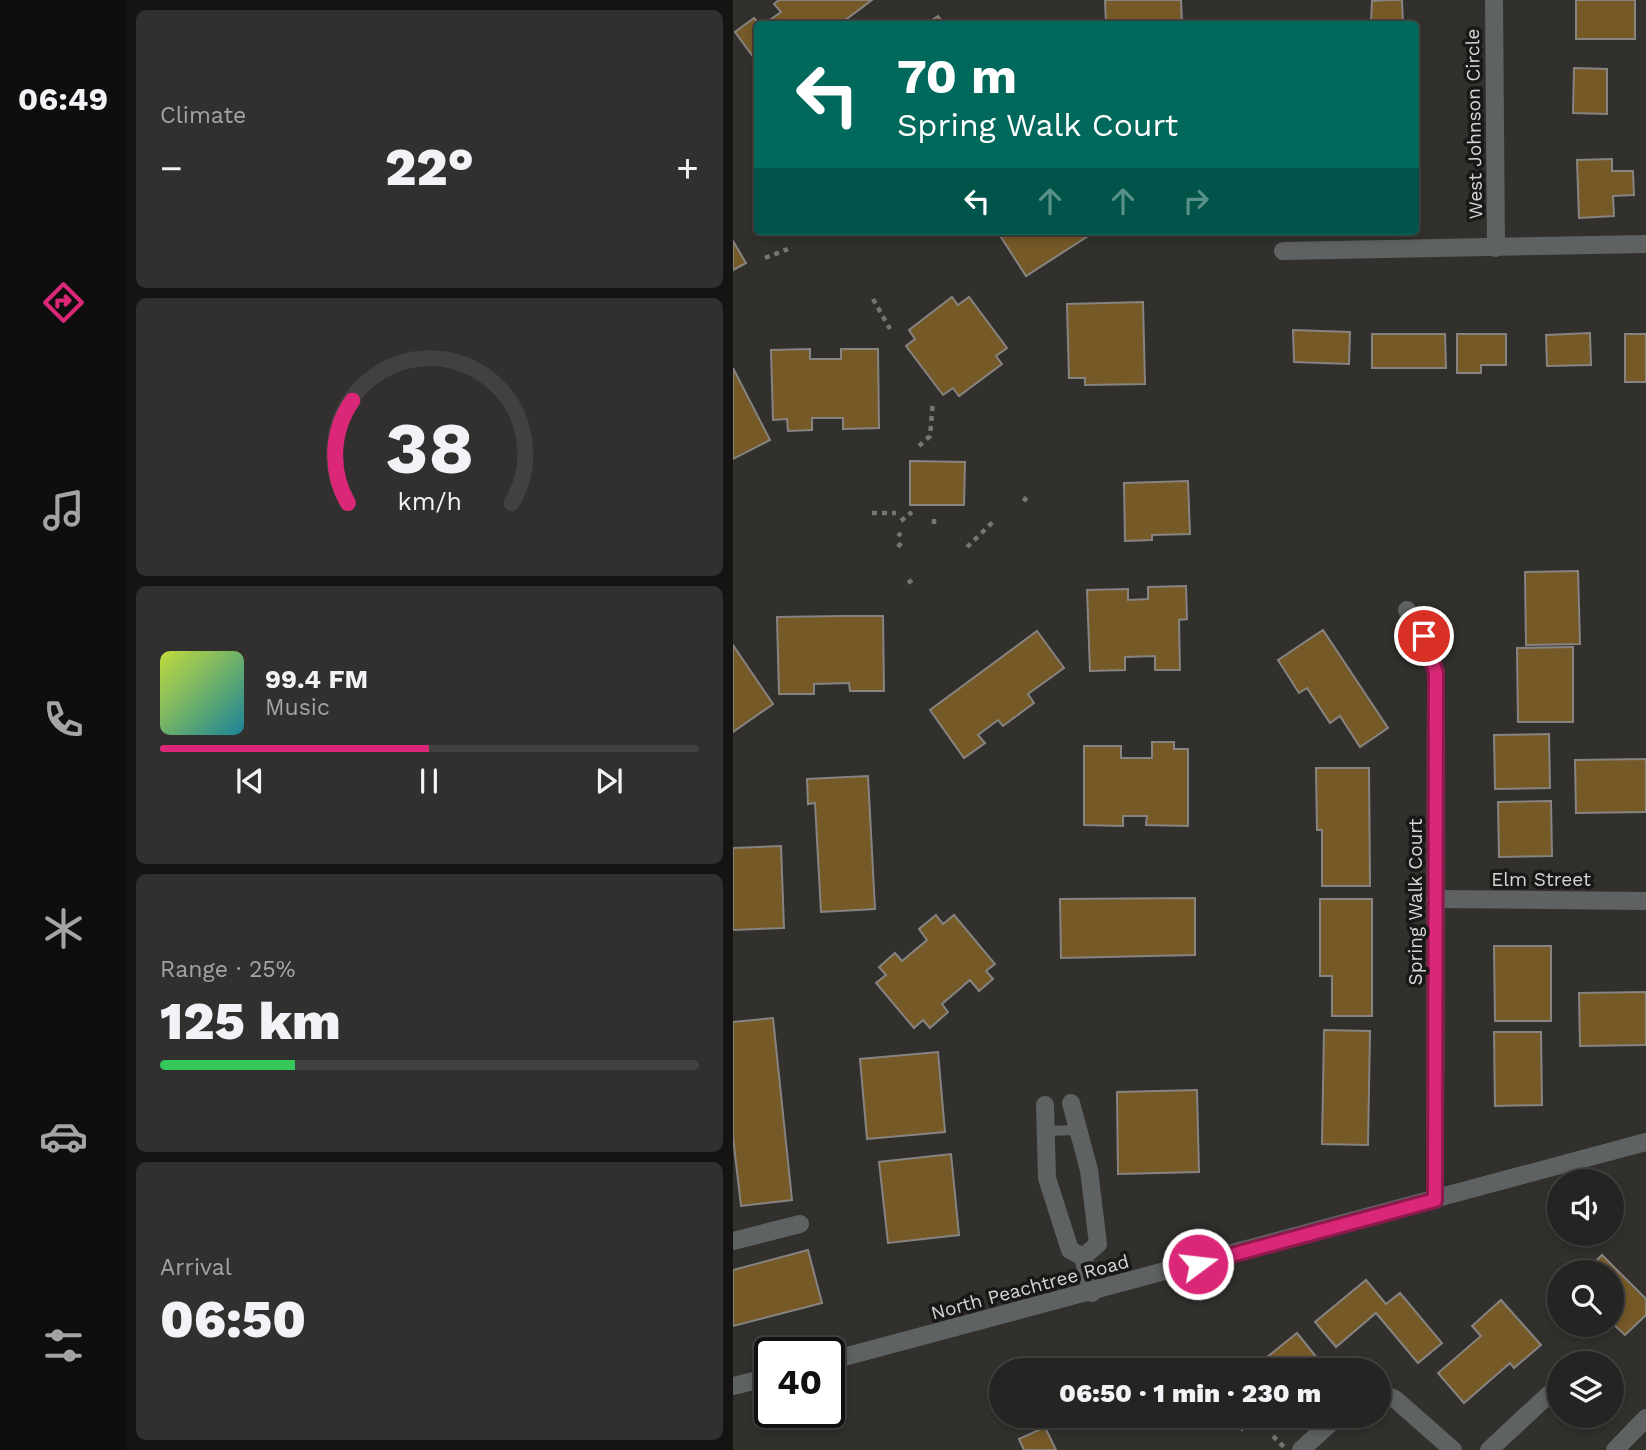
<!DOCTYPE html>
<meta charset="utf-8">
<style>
:root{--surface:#262422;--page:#32302f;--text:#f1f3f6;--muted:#a4a4a5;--line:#424140;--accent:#db2777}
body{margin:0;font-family:"Work Sans",sans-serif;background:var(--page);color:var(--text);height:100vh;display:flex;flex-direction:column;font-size:26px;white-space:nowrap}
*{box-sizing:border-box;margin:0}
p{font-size:23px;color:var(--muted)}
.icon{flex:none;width:38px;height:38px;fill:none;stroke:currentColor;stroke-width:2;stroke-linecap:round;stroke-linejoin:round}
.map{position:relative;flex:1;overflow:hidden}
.details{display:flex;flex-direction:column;gap:10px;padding:10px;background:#151413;width:607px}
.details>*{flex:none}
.top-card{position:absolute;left:21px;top:21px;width:665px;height:214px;border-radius:7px;box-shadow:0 4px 10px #0003,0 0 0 2px var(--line);background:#00695c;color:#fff;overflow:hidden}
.controls{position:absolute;left:814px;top:1169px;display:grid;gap:14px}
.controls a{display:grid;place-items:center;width:77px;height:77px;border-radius:50%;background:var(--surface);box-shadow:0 4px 10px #0003,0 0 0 2px var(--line);font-size:35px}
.speed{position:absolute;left:21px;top:1337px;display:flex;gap:14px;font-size:35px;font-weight:700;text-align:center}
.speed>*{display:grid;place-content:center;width:91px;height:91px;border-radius:50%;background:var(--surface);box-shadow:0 4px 10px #0003,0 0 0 2px var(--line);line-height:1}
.speed .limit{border:4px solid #111;border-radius:10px;background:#fff;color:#111}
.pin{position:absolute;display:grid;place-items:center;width:60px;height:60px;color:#fff;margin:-30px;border:4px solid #fff;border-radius:50%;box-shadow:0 2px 7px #0007}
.me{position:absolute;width:77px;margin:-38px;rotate:75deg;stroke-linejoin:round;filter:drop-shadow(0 0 5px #0008)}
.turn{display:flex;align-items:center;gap:24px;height:147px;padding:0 28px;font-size:32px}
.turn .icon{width:91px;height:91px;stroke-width:2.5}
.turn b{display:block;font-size:49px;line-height:60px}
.lanes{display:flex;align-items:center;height:66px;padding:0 28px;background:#0003;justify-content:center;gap:35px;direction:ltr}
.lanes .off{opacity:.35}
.big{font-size:52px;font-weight:800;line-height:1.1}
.details .card{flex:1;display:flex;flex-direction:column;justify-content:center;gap:10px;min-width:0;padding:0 24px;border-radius:10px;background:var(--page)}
.details .dial{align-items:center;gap:0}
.dial svg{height:182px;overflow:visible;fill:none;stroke:var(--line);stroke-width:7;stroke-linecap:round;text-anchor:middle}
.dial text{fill:var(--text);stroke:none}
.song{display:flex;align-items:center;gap:21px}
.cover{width:84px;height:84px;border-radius:10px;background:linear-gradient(135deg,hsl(70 70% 55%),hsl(190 70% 35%))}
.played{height:7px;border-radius:4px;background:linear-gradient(90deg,var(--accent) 50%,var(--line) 50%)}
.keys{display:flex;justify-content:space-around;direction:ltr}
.heat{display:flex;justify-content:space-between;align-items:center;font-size:38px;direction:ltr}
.charge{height:10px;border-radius:5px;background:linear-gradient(90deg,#34c759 25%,var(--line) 0)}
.trip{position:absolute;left:256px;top:1358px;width:402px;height:70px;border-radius:35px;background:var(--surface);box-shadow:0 4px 10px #0003,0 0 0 2px var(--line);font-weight:800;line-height:70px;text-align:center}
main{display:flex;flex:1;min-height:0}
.tabs{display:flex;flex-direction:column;width:126px;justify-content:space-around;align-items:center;background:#0f0e0e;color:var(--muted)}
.tabs .icon{width:49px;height:49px}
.tabs .current{color:var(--accent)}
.tabs b{font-size:32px;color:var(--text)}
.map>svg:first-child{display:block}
.building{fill:#755927;stroke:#868380;stroke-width:2}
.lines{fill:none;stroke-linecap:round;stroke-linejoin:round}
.path{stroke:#777573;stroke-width:4.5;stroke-dasharray:5 5;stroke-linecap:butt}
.service{stroke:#5f6262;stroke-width:10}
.minor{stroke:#5f6262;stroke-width:18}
.tertiary{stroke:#5f6262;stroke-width:18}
.route-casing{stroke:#8e194d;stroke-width:18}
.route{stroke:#db2777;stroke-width:12}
.labels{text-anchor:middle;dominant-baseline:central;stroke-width:7;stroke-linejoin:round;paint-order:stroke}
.street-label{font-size:19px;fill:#d7d5d3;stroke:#191817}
</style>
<main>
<nav class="tabs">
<b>06:49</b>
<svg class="icon current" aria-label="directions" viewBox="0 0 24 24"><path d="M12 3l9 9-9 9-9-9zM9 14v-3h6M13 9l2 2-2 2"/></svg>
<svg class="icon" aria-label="music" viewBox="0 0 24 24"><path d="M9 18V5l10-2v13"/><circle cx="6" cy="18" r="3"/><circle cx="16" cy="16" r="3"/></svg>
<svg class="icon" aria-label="phone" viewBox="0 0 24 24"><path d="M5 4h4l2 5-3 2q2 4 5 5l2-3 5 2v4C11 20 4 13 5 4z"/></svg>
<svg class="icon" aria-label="climate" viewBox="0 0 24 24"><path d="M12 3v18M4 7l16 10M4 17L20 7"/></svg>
<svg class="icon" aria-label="car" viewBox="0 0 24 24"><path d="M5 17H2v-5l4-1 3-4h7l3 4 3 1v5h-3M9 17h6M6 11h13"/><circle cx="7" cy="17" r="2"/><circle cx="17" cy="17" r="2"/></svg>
<svg class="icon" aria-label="filters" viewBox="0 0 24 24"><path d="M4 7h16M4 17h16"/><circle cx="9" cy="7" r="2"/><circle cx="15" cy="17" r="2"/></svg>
</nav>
<section class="details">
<div class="card"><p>Climate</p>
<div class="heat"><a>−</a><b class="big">22°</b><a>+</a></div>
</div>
<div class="card dial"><svg viewBox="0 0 100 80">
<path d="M14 69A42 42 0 1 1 86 69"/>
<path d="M14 69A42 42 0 0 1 16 24" stroke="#db2777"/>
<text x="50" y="56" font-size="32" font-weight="700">38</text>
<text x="50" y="72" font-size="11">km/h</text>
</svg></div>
<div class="card">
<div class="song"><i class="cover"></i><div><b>99.4 FM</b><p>Music</p></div></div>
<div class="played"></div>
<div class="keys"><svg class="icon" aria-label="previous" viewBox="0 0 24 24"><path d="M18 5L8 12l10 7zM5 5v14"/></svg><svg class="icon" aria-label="pause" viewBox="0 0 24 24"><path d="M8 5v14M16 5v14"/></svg><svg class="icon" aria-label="next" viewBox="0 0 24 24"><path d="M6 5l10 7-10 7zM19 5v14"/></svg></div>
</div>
<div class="card"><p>Range · 25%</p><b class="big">125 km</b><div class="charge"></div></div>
<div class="card"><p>Arrival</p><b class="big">06:50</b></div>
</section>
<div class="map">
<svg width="913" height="1450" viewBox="0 0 913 1450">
<rect width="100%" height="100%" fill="#32302d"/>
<g class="building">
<polygon points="46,0 139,0 107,24 31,24 48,12 41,4"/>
<polygon points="372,0 448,0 449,24 373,24"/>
<polygon points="656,0 669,0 670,24 638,24 639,1"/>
<rect x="843" y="0" width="59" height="39"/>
<polygon points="205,16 211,24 193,24"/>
<polygon points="21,18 27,24 24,62 2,32"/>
<polygon points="841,68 874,69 874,114 840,113"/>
<polygon points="879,159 879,171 900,171 901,195 880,196 881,216 846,218 844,160"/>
<polygon points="264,231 363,231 293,276"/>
<polygon points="0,241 13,263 0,270"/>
<polygon points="219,297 225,305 236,297 274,348 263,356 269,364 226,396 220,388 210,395 173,346 182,339 176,330"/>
<polygon points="410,302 412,384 352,385 352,378 336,378 334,304"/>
<polygon points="560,330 617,332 616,364 561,362"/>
<polygon points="857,333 858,365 814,366 813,335"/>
<polygon points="639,334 712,334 713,368 639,368"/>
<polygon points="724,334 773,334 773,365 748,365 748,373 724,373"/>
<rect x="892" y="334" width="21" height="48"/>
<polygon points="77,349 77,359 108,359 108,349 145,349 146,428 110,429 110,418 79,418 79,430 55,431 54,419 40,420 38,350"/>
<polygon points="0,368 37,440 0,459"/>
<polygon points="177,461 232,462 231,505 177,505"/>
<polygon points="455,481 457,534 419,535 419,540 392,541 391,483"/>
<polygon points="845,571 847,644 793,645 792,572"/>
<polygon points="453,586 454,619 446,620 447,670 422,670 422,656 392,657 392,670 357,671 354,590 395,589 395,600 415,599 415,587"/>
<polygon points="109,616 150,616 151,691 117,691 116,683 81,684 81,694 46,694 44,617"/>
<polygon points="590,630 655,728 627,747 607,716 597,723 574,688 566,693 545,660"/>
<polygon points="304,631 331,668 295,694 301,703 270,726 265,720 245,735 252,743 231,758 197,710"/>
<polygon points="0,645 40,704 0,732"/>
<polygon points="840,647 840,722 785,722 784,648"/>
<polygon points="816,734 817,788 762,789 761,735"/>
<polygon points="419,742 441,742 441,749 455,749 455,826 413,825 414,816 390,816 390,826 351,825 351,746 388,746 388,758 419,758"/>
<polygon points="913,759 913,812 843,813 842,760"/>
<polygon points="583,768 636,768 637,886 589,886 589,830 584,830"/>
<polygon points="135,776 142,909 88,912 82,803 75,804 74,779"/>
<polygon points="818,801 819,856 766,857 765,802"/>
<polygon points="48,846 51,928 0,930 0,848"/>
<polygon points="462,898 462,955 328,958 327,899"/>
<polygon points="587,899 639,899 639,1016 599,1016 599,976 587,976"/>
<polygon points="203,915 210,924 221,915 262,964 253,971 260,979 246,991 237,980 209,1004 215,1012 197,1028 190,1020 181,1028 143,983 153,975 146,967 162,953 169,961 194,940 186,929"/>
<polygon points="761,946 818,946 818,1021 762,1021"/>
<polygon points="913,992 913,1045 847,1046 846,993"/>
<polygon points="40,1018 59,1200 8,1206 0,1137 0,1022"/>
<polygon points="591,1030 637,1031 635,1145 589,1144"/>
<polygon points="761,1032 808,1032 809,1105 762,1106"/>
<polygon points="205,1052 212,1132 134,1139 127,1059"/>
<polygon points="464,1090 466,1172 385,1174 384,1092"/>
<polygon points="218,1154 226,1235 155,1243 146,1162"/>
<polygon points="75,1250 89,1303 0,1326 0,1270"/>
<polygon points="869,1255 913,1299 913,1315 892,1335 878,1322 878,1272 852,1272"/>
<polygon points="633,1280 653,1304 667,1293 709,1343 685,1363 643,1313 603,1347 582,1322"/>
<polygon points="768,1300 808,1345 781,1368 777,1363 731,1403 705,1373 748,1336 739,1326"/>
<polygon points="564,1333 589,1364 581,1370 518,1370"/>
<polygon points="497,1416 526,1416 509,1430"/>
<polygon points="312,1427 323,1450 291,1450 286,1439"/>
</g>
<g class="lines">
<g class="path">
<polyline points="32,258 55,249"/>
<polyline points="140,299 157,329"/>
<polyline points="186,446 197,436 200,401"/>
<polyline points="290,498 298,503"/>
<polyline points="139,513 163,513"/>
<polyline points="168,521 179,512"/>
<polyline points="201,524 201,517"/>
<polyline points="165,533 168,536"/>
<polyline points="165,547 168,543"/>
<polyline points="234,547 262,520"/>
<polyline points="175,583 179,580"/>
<polyline points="540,1436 551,1447"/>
</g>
<polyline class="service" points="312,1131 345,1130"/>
<g class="minor">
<polyline points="761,0 763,248"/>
<polyline points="550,251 913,244"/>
<polyline points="674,610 691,636 703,673 702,1200"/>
<polyline points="702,899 913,901"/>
<polyline points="338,1103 356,1170 365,1244 350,1257"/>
<polyline points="312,1105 314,1178 337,1250 350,1257 359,1293"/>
<polyline points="0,1241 67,1224"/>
<polyline points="850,1363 855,1358"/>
<polyline points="646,1392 662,1399 720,1450"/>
<polyline points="568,1450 605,1416"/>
<polyline points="756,1450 826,1385"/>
</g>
<g class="tertiary">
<polyline points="96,1361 913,1142"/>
<polyline points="0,1386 37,1377"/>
<polyline points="882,1450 913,1418"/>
</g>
</g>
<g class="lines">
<defs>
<polyline id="route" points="465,1264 702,1200 703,673 691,636"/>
</defs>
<use href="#route" class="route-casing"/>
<use href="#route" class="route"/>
</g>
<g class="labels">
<g class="street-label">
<text transform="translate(741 124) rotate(-91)">West Johnson Circle</text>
<text x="808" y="879">Elm Street</text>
<text transform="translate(682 902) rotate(-90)">Spring Walk Court</text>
<text transform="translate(297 1287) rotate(-15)">North Peachtree Road</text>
</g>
</g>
</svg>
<div class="controls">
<a><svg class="icon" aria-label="sound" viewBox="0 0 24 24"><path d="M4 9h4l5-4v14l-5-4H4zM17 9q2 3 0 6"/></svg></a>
<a><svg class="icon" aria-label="search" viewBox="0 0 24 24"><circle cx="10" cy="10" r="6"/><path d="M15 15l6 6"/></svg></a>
<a><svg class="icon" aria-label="layers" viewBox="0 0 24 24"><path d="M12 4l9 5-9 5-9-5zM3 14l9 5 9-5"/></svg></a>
</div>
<div class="speed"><div class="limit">40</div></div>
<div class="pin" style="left:691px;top:636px;background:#d93025"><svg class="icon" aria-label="arrive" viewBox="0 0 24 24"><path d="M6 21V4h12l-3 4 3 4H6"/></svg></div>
<svg class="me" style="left:465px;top:1264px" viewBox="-20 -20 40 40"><circle r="17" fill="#db2777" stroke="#fff" stroke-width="3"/><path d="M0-11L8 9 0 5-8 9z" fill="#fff"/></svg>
<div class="trip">06:50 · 1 min · 230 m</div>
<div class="top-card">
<div class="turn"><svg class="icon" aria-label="left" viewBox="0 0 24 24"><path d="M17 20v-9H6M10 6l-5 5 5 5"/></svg><div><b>70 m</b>Spring Walk Court</div></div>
<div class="lanes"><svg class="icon" aria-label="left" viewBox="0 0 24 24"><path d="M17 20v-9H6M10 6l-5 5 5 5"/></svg><svg class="icon off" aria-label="ahead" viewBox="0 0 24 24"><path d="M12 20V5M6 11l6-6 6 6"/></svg><svg class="icon off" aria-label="ahead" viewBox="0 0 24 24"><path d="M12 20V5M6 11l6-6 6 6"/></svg><svg class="icon off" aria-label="right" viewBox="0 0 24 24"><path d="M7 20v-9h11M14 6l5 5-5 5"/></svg></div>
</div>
</div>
</main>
